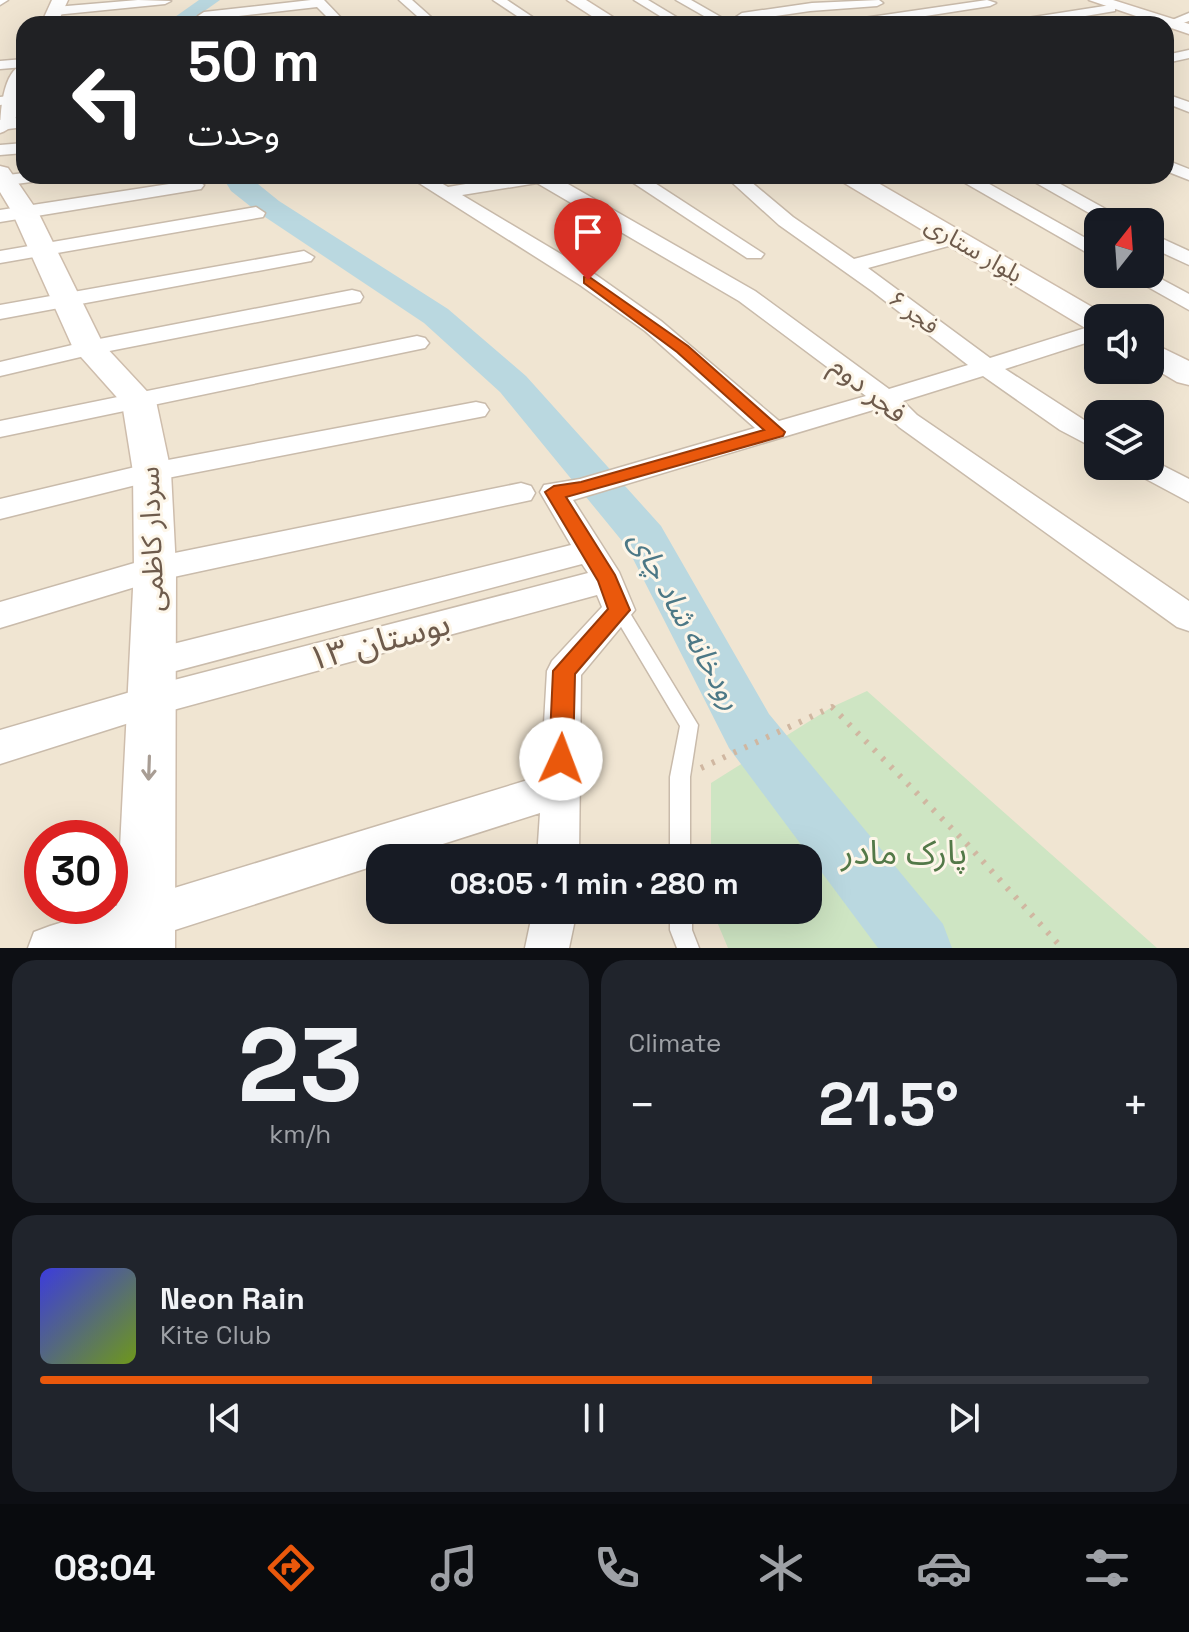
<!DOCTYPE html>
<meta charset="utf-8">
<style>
:root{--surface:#171b24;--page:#20242c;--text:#f1f3f6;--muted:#9ea1a6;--line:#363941;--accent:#ea580c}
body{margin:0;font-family:"Space Grotesk","Noto Sans Arabic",sans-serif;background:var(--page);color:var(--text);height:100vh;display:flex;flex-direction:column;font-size:30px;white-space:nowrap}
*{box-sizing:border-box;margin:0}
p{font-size:26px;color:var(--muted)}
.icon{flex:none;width:44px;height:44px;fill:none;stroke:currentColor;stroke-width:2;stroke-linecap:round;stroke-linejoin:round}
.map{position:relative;height:948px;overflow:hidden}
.panel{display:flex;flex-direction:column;gap:12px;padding:12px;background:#0d0f14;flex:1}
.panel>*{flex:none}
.top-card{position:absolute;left:16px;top:16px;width:1158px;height:168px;border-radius:24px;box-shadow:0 8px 32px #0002;background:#202124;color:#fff;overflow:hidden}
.needle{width:52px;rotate:17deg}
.buttons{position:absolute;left:1084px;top:208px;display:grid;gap:16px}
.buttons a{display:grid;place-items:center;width:80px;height:80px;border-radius:16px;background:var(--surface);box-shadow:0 8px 32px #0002;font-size:40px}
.speed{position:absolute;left:24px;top:820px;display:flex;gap:16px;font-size:40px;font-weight:700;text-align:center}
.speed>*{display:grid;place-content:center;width:104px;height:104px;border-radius:50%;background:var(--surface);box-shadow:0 8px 32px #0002;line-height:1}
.speed .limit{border:12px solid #d22;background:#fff;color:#111}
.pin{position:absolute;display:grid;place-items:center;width:68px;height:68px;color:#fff;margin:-82px -34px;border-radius:50% 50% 50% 0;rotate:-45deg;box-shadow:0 0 8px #0007}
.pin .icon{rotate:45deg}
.me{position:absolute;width:88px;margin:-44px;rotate:2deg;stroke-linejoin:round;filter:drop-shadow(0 0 6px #0008)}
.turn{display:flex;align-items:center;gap:28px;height:168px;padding:0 40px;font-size:36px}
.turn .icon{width:104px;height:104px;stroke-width:2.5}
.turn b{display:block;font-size:56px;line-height:68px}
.big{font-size:60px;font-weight:800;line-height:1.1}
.panel .tile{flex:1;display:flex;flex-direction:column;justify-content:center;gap:12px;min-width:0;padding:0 28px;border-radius:24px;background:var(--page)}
.panel .dial{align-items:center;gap:0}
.dial b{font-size:104px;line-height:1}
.song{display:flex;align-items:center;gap:24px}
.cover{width:96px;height:96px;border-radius:12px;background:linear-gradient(135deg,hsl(240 70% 55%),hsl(80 70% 35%))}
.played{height:8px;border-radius:4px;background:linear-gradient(90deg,var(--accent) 75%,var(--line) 75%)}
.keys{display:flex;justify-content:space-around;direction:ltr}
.heat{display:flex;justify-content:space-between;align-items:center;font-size:44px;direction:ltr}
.panel .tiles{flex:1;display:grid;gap:12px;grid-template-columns:1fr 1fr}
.tile:last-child{grid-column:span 2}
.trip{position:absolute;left:366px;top:844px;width:456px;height:80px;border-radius:24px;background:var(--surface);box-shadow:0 8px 32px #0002;font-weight:800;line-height:80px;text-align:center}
.menu{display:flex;height:128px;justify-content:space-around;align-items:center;background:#090b0e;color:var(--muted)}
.menu .icon{width:56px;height:56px}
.menu .active{color:var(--accent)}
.menu b{font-size:36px;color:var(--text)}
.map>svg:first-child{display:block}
.residential{fill:#f0e5d2;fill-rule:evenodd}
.green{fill:#cee5c3}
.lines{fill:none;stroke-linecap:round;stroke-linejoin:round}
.river{fill:#bad8e0;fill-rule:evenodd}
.lane-casing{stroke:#c9bbab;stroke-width:3}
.street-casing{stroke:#c9bbab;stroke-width:3}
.secondary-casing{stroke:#cebdac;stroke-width:3}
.path{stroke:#d0b7a1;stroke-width:6;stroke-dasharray:3 9;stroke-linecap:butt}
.lane{fill:#fff;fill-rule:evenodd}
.street{fill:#fff;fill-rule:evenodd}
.secondary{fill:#fff;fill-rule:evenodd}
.oneway{stroke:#a89d94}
.route{fill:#ea580c;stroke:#983908;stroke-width:2}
.labels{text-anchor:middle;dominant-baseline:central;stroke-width:6;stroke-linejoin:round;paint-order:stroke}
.far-street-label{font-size:24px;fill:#6e5b4c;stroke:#fdf6e9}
.street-label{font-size:28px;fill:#6e5b4c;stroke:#fdf6e9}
.water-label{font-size:30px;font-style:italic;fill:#4c7886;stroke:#fdf6e9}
.near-street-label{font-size:34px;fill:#6e5b4c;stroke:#fdf6e9}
.near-park-label{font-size:34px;fill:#537948;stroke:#fdf6e9}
</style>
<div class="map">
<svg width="1189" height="948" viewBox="0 0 1189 948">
<rect width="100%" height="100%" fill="#f9f2e3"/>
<path class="residential" d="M0 0H1189V948H0ZM24 24H1166V176H24ZM1098 222H1150V274H1098ZM1098 318H1150V370H1098ZM1098 414H1150V466H1098ZM42 838H110V906H42ZM380 858H808V910H380Z"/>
<polygon class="green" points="867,691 1157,948 1158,948 728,948 712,910 808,910 808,858 711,858 711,783 832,707"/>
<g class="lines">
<g class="river">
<polygon points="199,0 220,0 186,24 165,24"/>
<polygon points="222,176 248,176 279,201 448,309 526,376 661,526 769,714 943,924 952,948 878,948 729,748 627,547 500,392 424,323 259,213 231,191"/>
</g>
<defs>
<g id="lane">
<polygon points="619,604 625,605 698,725 690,777 690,858 670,858 670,777 680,726 611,610 613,605"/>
<polygon points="670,910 692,910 692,930 699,948 677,948 670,930"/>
</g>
<g id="street">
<polygon points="0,0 8,0 0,5"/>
<polygon points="138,0 171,1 165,4 55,15 49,11 55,7"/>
<polygon points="311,0 324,0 347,24 334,24 317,7 204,20 198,16 204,12"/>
<polygon points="399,0 412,0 439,24 426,24"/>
<polygon points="493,0 507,0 543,24 529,24"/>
<polygon points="634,0 648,0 688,24 673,24"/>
<polygon points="676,0 691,0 733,24 718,24"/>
<polygon points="879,0 883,3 877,6 810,11 742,21 736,17 742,13 812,3"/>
<polygon points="987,0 996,3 990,6 874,24 844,24 850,20"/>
<polygon points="1111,5 1115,7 1115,11 1038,24 1008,24 1014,20"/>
<polygon points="1189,13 1189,21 1171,27 1165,23"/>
<polygon points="1189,50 1189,58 1166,63 1166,55"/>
<polygon points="24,59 24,67 0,69 0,61"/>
<polygon points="24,94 24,102 0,105 0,97"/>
<polygon points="1166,94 1189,102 1189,112 1166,103"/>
<polygon points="24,117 24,127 0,130 0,120"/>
<polygon points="24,143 24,153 0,155 0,145"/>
<polygon points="1166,160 1189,169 1189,180 1166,171"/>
<polygon points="24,173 24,176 48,176 39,181 0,186 0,176"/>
<path d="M408 176H429L448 187 513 176H554L755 291 889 389 968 365 872 291 779 225 725 176H744L793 217 854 259 956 232 963 234 966 238 963 242 868 268 990 358 1098 324V339L1005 369 1098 429V450L1060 430 983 376 903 401 917 415 1189 601V631L1177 627 899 427 880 408 573 500 619 572 635 610 581 675 579 858H537L540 813 399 858H380V864L119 948H28L34 932 50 926 541 776 547 671 552 661 602 607 597 595 151 716 0 764V730L151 686 588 573 582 564 153 677 141 673 136 663 141 653 153 649 571 545 540 492 544 485 580 479 755 428 645 331 580 285ZM537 183 739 301 866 396 779 421 661 321 596 275 462 195Z"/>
<polygon points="623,176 644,176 764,254 761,258 747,258"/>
<polygon points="953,176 975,176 1098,245 1098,259"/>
<polygon points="1024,176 1046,176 1129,222 1105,222"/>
<polygon points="195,180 204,185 201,189 0,222 0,210"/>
<polygon points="256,207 265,213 263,217 0,263 0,251"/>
<polygon points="1150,233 1189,251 1189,265 1150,247"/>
<polygon points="304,251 314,257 311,261 0,319 0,305"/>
<polygon points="1150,273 1189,294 1189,310 1125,274"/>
<polygon points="352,290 360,292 363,297 360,302 89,355 0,376 0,362 89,341"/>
<polygon points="417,336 425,338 429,343 425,348 0,437 0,421"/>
<polygon points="476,402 485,404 489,410 485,416 152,481 0,519 0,499 152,463"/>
<polygon points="1150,459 1189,479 1189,502 1133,472 1129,466 1150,466"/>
<polygon points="521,483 531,486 535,493 531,500 155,581 0,628 0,602 155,557"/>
<polygon points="533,910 577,910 569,948 525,948"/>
</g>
<g id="secondary">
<polygon points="52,0 68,0 57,24 41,24"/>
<polygon points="567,0 586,0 624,24 604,24"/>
<polygon points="1089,0 1113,0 1189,24 1189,34"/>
<path d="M24 64C24 83 22 128 0 133 0 115 2 70 24 64Z"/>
<polygon points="0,166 8,168 38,212 103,344 156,401 171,472 176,569 175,948 115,948 134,569 133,472 122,403 73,348 12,212 0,192"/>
<polygon points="837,176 866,176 1111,318 1098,318 1098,331 1087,329 841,181"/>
<polygon points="1150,342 1189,361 1189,385 1177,382 1150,366"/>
</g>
</defs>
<use href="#lane" class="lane-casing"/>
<use href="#street" class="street-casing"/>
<use href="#secondary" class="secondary-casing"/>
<polyline class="path" points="701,768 832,707 967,844 1062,948"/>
<use href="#lane" class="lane"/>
<use href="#street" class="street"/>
<use href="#secondary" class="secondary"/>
</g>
<defs><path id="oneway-shaft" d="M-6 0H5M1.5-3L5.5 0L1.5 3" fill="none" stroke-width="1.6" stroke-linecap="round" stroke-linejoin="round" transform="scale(2)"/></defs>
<use class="oneway" href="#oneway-shaft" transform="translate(149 768) rotate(92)"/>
<polygon class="route" points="588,276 688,346 785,432 783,436 566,497 615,575 630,610 575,674 573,759 570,767 561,770 552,767 549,759 553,671 608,609 598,581 545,492 554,486 581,482 764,430 677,352 584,283 584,277"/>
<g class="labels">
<g class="far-street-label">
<text transform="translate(974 249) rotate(30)">بلوار ستاری</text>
<text transform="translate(914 312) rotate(37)">فجر ۶</text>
</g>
<g class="street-label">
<text transform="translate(869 389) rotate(39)">فجر دوم</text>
<text transform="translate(151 539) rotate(-92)">سردار کاظمی</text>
</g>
<g class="water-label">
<text transform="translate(686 620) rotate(61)">رودخانه شاد چای</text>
</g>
<g class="near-street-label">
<text transform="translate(379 641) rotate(-15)">بوستان ۱۳</text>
</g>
<g class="near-park-label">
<text x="904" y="852">پارک مادر</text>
</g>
</g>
</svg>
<div class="buttons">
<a><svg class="needle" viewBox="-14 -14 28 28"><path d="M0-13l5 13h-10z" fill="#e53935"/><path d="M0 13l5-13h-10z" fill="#9ea1a6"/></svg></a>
<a><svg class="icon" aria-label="sound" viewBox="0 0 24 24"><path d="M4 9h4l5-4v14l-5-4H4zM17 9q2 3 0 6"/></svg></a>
<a><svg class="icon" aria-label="layers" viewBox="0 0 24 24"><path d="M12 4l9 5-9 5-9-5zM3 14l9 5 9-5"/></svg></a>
</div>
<div class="speed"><div class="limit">30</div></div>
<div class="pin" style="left:588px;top:280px;background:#d93025"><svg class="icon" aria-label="arrive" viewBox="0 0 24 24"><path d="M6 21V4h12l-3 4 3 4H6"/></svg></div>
<svg class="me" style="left:561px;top:759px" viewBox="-20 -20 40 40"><circle r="19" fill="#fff"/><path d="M0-13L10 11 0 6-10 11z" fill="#ea580c"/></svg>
<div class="trip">08:05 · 1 min · 280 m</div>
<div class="top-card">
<div class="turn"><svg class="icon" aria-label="left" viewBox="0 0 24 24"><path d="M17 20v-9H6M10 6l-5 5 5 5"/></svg><div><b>50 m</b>وحدت</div></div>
</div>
</div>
<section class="panel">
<div class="tiles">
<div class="tile dial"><b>23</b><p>km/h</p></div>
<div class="tile"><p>Climate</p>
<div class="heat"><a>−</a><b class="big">21.5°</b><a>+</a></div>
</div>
<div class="tile">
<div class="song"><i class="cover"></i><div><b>Neon Rain</b><p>Kite Club</p></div></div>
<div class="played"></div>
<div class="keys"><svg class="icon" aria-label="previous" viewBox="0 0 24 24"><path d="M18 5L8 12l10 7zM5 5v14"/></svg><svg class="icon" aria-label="pause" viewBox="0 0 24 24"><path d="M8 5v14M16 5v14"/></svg><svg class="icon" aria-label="next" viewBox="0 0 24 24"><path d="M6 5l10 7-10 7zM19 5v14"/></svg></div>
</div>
</div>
</section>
<nav class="menu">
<b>08:04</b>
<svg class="icon active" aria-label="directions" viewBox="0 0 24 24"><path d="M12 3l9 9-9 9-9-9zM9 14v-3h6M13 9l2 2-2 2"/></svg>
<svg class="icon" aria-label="music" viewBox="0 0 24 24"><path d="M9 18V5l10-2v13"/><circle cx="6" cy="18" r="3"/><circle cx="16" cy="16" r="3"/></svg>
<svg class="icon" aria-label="phone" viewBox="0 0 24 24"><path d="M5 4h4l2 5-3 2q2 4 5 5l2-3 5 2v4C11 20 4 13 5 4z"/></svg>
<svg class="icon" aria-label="climate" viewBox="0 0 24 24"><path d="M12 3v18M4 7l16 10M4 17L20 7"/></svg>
<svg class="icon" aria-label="car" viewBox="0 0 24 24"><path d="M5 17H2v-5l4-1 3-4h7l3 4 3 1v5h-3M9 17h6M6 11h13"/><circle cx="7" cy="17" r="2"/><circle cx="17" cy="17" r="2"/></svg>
<svg class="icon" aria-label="filters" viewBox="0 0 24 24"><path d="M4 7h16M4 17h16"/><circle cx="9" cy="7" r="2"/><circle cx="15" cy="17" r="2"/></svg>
</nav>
